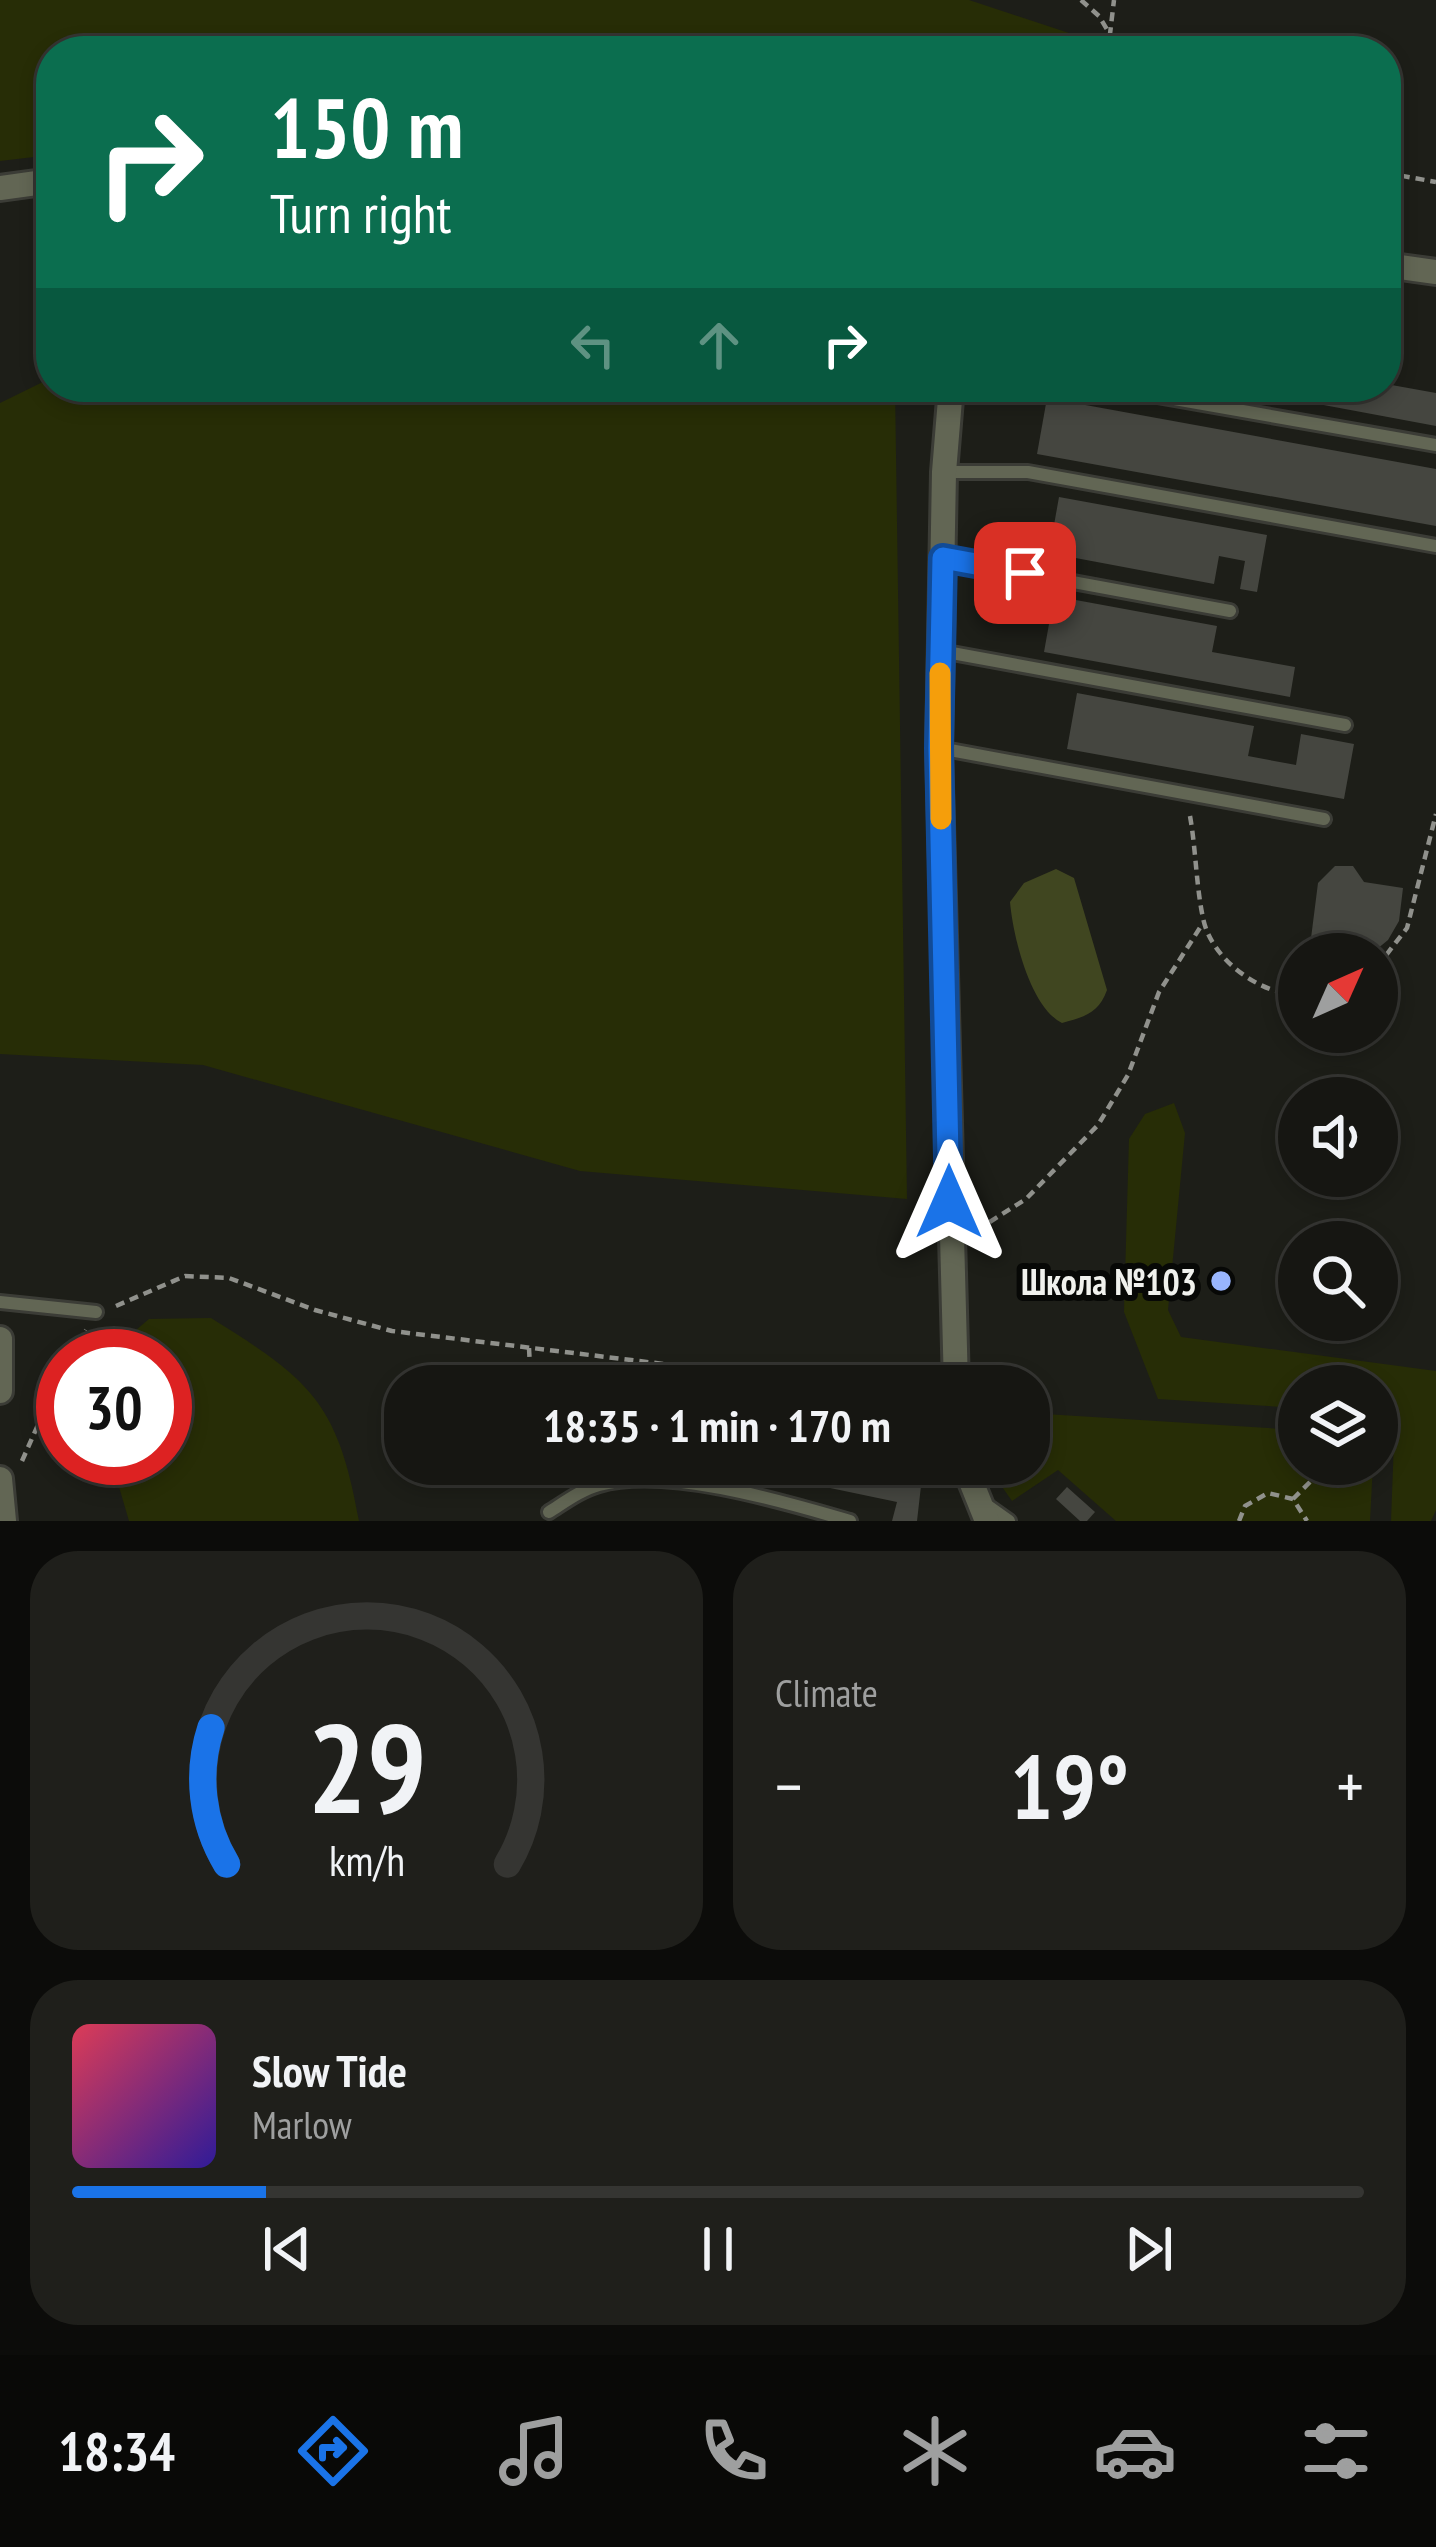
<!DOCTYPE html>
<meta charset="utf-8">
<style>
:root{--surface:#161612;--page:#1f1f1b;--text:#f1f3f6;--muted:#9e9f9f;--line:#353532;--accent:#1a73e8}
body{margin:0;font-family:"PT Sans Narrow",sans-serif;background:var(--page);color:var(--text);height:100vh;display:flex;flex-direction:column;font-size:45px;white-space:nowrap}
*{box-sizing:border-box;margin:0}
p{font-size:39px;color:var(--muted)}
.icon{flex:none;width:66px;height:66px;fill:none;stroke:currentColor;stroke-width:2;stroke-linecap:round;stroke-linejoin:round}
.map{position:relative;height:1521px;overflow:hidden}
.panel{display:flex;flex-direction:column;gap:30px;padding:30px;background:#0c0c0a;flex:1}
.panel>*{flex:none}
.hud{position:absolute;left:36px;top:36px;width:1365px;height:366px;border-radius:48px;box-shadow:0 6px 18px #0003,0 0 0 3px var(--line);background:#0b6e4f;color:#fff;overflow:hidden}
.needle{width:78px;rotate:45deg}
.fabs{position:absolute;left:1278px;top:933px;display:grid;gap:24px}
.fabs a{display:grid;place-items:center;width:120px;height:120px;border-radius:50%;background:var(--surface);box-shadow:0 6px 18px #0003,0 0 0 3px var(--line);font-size:60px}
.speed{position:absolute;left:36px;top:1329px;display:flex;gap:24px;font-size:60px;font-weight:700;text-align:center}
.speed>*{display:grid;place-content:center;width:156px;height:156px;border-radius:50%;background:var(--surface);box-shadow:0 6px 18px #0003,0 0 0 3px var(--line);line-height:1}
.speed .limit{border:18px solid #d22;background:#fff;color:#111}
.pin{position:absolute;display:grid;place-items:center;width:102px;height:102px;color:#fff;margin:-51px;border-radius:24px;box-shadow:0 6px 18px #0006}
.me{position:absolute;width:132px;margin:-66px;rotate:0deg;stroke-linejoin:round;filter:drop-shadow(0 0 9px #0008)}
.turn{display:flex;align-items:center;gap:42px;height:252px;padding:0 36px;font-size:54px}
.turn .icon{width:156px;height:156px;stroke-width:2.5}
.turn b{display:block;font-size:84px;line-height:102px}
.lanes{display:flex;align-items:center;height:114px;padding:0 36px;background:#0003;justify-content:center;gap:60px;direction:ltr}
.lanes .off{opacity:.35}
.big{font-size:90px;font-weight:700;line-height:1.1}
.panel .tile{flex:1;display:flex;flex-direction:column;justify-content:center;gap:18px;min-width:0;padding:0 42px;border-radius:48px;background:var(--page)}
.panel .dial{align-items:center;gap:0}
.dial svg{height:312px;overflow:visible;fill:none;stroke:var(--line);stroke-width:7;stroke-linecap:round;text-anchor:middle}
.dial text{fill:var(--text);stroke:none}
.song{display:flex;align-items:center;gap:36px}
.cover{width:144px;height:144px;border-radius:18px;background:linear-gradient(135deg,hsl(350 70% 55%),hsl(250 70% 35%))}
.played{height:12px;border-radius:6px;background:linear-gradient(90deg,var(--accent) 15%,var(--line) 15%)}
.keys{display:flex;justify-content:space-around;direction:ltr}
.heat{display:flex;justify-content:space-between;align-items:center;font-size:66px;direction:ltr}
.panel .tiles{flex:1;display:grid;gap:30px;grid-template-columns:1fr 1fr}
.tile:last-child{grid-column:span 2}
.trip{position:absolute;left:384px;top:1365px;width:666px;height:120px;border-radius:48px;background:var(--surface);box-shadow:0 6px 18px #0003,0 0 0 3px var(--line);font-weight:700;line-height:120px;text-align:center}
.menu{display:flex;height:192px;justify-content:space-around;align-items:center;background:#090907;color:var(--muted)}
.menu .icon{width:84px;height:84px}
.menu .on{color:var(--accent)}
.menu b{font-size:54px;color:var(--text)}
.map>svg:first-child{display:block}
.green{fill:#272d06}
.water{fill:#404620}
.building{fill:#454640}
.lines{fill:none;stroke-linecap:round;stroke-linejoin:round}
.lane-casing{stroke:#3b3c36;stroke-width:18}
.street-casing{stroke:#3b3c36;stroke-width:30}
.path{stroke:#90918c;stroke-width:4.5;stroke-dasharray:9 6;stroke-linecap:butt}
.lane{stroke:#626654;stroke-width:12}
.street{stroke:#626654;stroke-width:24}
.route-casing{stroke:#114b97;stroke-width:30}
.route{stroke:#1a73e8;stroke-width:21}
.slow{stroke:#f59e0b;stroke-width:21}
.poi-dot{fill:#99b5fd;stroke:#070806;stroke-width:4.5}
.labels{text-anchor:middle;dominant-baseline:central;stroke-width:12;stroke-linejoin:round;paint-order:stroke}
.poi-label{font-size:36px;font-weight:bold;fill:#f0f1ed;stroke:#070806;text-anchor:end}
</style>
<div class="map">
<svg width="1436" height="1521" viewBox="0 0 1436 1521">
<rect width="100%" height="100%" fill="#1d1e18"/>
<g class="green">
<polygon points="0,0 969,0 1072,34 1067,51 51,51 51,155 0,161"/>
<polygon points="51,378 51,387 895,387 907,1199 580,1171 203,1065 0,1054 0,403"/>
<polygon points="1174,1103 1185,1133 1168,1310 1181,1337 1436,1371 1436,1510 1431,1521 1391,1521 1394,1441 1377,1415 1377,1386 1299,1386 1299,1408 1158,1399 1124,1312 1129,1139 1145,1114"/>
<path d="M211 1318C311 1380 338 1403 359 1521H129L117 1480 124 1458H165V1356H115L116 1347 149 1319Z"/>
<polygon points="1029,1413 1299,1430 1299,1464 1373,1464 1370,1521 1116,1521 1058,1470 1012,1501 986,1464 1029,1464"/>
</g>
<path class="water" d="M1056 869 1074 878 1107 990C1099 1013 1084 1017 1062 1023 1030 1007 1013 936 1010 902L1024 883Z"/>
<g class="building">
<polygon points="1386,384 1436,393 1436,426 1238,389"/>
<polygon points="1047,398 1436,469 1436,526 1037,454"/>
<polygon points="1059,497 1267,535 1257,592 1240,589 1245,561 1219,556 1214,584 1049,553"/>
<polygon points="1054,596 1217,626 1212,652 1295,667 1290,697 1044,652"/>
<polygon points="1077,693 1254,726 1248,756 1296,765 1301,734 1354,744 1344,799 1067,749"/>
<polygon points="1335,866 1353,866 1364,882 1403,888 1399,921 1388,940 1371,954 1309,954 1318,883"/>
<polygon points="715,1464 825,1464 921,1486 917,1521 892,1521 897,1502"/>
<polygon points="1067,1487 1095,1512 1087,1521 1080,1521 1056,1499"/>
</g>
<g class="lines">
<defs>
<g id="lane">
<polyline points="1106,387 1436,445"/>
<polyline points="951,397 995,387"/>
<polyline points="944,472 1028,472 1436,546"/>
<polyline points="943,558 1230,611"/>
<polyline points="941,651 1345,725"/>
<polyline points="939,748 1324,819"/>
<polyline points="0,1302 96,1312"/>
<polyline points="985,1504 1009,1521"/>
<path d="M549 1512C565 1502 581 1490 599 1485 666 1466 785 1502 850 1521"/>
</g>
<g id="street">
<polyline points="0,188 51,181"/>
<polyline points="1386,265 1436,272"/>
<polyline points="951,387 944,472 939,748 956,1386"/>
<polyline points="0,1339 0,1391"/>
<polyline points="964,1464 987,1521"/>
<polyline points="0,1479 4,1521"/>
</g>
</defs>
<use href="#lane" class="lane-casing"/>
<use href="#street" class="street-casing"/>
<g class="path">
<polyline points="1081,0 1099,16 1120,51"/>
<polyline points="1108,51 1114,0"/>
<polyline points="1386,173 1436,182"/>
<path d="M1190 816C1196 850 1196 885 1203 918 1211 959 1259 994 1299 995"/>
<polyline points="1377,967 1407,928 1436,814"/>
<polyline points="977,1230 1026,1199 1098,1125 1128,1075 1159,992 1203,923"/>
<polyline points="116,1306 185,1276 229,1278 315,1310 392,1331 672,1365 759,1377 786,1386"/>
<polyline points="529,1348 531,1386"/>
<polyline points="70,1356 86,1330"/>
<polyline points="22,1461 63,1368"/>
<polyline points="539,1464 544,1488"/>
<polyline points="1293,1499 1328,1464"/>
<polyline points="1239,1521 1245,1506 1268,1493 1293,1499 1307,1521"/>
</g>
<use href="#lane" class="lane"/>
<use href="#street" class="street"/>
</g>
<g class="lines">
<defs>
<polyline id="route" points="949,1202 939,748 943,558 1025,573"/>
</defs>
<use href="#route" class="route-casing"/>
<use href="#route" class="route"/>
<polyline class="slow" points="940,673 941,819"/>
</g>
<circle class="poi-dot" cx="1221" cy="1281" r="12"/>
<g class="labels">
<g class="poi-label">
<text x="1197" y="1281">Школа №103</text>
</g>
</g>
</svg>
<div class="fabs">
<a><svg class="needle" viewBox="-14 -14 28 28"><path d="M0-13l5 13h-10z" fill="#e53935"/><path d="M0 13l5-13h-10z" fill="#9e9f9f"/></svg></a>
<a><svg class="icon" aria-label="sound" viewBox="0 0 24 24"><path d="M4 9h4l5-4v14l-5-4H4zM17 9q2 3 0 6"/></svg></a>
<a><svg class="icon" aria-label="search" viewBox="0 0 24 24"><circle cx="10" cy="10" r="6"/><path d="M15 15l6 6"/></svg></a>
<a><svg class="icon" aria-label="layers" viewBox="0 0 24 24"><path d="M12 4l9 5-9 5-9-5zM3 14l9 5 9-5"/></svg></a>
</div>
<div class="speed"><div class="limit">30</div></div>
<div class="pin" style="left:1025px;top:573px;background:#d93025"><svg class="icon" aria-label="arrive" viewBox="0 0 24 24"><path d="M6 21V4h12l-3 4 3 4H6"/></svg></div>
<svg class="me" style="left:949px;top:1202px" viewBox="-20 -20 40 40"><path d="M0-17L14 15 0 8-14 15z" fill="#1a73e8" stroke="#fff" stroke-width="4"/></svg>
<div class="trip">18:35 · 1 min · 170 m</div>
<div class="hud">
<div class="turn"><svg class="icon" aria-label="right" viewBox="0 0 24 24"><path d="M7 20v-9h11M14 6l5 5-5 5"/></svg><div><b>150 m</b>Turn right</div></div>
<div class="lanes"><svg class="icon off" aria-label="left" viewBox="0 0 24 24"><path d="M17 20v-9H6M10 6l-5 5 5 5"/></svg><svg class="icon off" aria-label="ahead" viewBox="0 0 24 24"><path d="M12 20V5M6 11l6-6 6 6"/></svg><svg class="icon" aria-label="right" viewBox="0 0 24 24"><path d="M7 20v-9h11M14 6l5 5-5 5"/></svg></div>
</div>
</div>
<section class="panel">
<div class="tiles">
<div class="tile dial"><svg viewBox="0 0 100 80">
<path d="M14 69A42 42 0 1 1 86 69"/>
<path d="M14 69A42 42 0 0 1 10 34" stroke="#1a73e8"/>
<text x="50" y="56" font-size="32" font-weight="700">29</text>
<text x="50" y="72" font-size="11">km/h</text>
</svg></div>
<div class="tile"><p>Climate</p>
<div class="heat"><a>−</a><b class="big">19°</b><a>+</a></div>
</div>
<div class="tile">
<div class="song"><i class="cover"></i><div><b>Slow Tide</b><p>Marlow</p></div></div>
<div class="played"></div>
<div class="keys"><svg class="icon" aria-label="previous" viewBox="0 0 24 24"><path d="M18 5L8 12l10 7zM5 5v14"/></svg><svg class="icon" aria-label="pause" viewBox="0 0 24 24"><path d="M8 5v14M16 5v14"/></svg><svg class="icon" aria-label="next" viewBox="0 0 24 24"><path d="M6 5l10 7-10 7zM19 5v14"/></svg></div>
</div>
</div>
</section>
<nav class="menu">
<b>18:34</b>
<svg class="icon on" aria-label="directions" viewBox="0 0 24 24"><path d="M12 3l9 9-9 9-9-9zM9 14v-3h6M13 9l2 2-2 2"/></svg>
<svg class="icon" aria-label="music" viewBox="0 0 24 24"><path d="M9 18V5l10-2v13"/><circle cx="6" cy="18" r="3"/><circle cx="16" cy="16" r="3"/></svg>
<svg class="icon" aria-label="phone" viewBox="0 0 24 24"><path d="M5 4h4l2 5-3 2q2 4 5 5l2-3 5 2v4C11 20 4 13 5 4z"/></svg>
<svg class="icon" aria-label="climate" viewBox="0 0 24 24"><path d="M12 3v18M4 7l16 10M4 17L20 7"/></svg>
<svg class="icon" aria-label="car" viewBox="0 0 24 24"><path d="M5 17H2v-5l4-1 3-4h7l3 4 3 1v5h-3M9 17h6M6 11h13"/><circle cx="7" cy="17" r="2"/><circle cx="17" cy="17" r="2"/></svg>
<svg class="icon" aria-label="filters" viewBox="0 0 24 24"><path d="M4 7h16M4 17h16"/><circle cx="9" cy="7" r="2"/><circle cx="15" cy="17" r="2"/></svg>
</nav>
